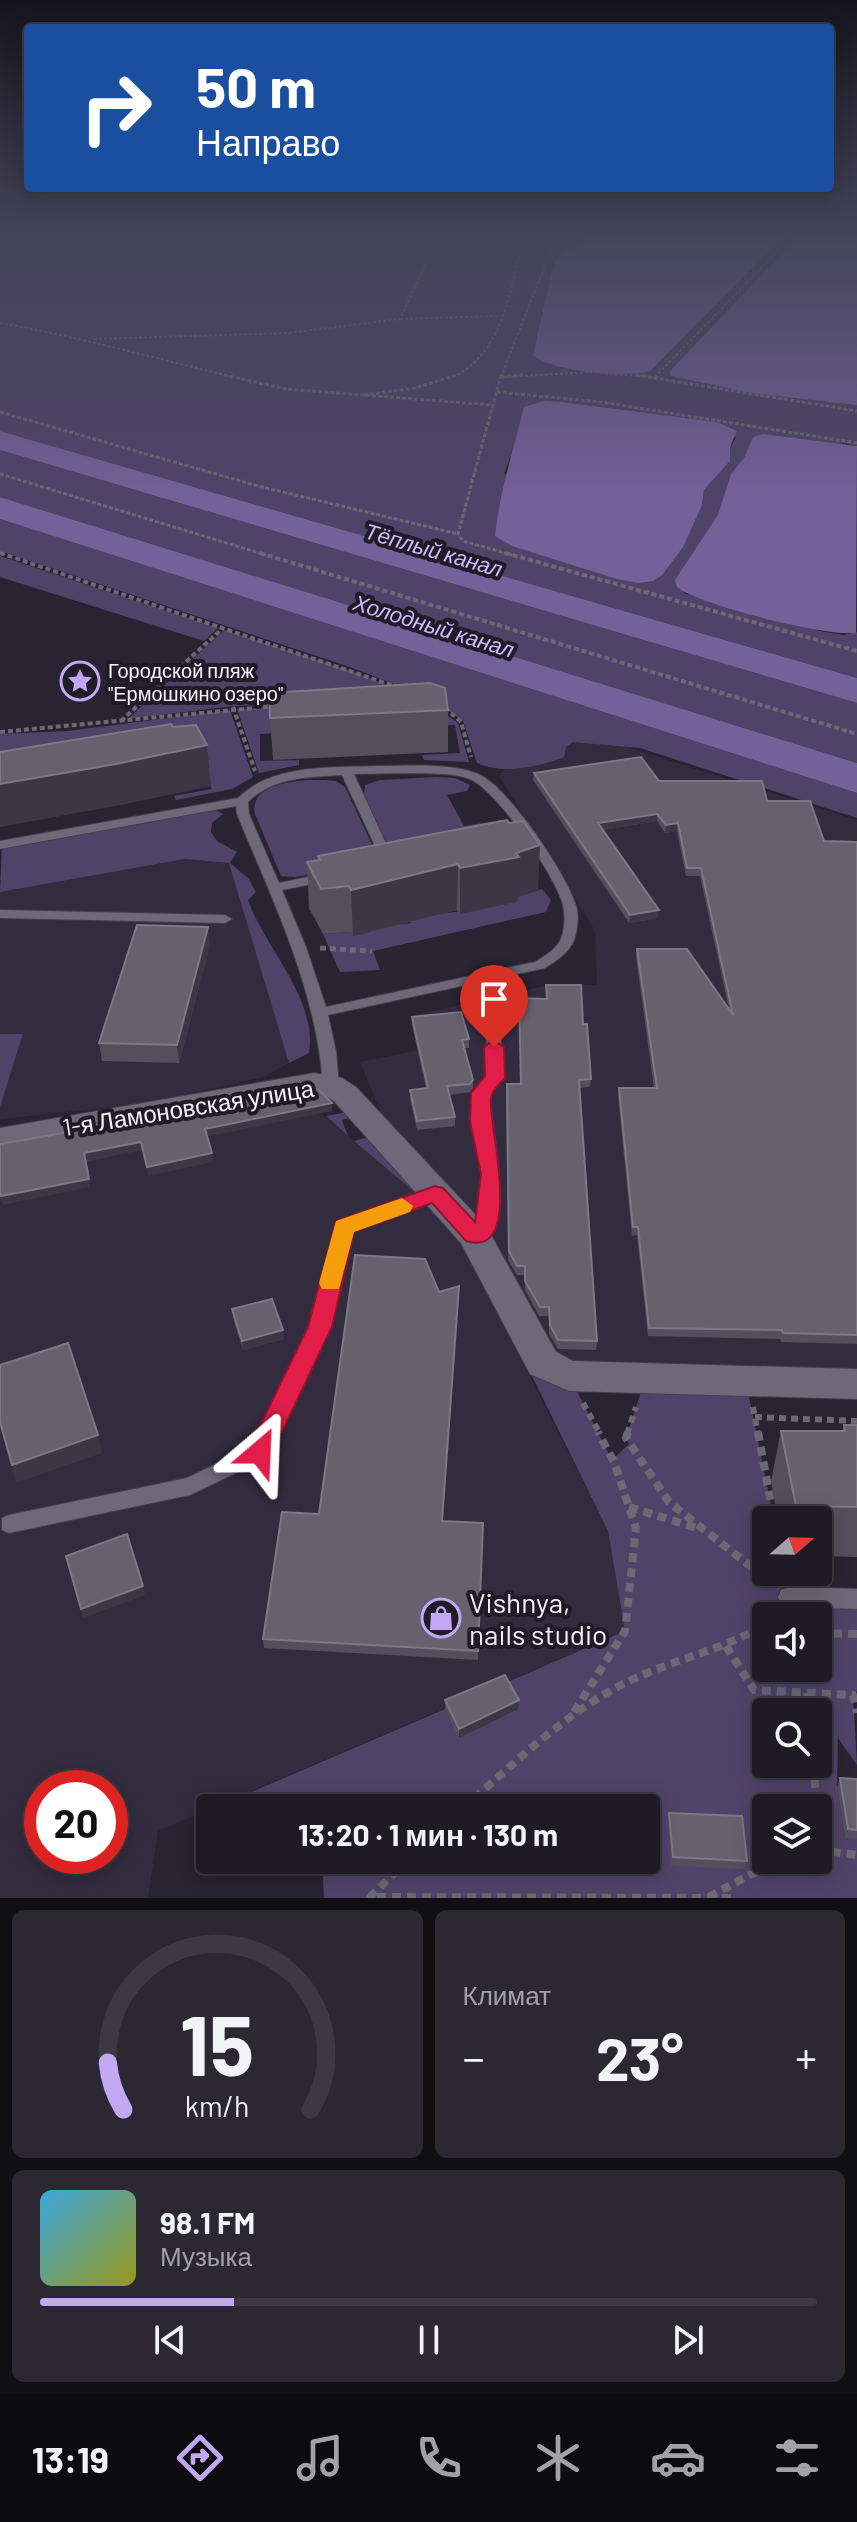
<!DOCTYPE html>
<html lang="ru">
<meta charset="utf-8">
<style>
:root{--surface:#1e1b25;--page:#2b2832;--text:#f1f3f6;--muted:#a1a1a7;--line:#3c3942;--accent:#c2a8f3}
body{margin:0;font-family:Barlow,sans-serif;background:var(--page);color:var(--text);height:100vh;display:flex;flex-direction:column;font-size:30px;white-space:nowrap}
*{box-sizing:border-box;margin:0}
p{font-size:26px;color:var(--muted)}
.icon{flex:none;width:44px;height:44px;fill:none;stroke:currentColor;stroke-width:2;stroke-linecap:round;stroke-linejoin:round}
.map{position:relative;height:1898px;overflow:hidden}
.drawer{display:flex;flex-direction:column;gap:12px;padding:12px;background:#100f14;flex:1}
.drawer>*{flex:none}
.hud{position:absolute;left:24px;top:24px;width:810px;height:168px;border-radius:8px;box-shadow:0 4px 20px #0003,0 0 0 2px var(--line);background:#1a4fa0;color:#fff;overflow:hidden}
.needle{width:52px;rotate:70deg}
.controls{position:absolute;left:752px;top:1506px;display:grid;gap:16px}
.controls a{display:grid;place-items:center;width:80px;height:80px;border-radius:8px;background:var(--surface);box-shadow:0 4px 20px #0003,0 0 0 2px var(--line);font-size:40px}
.speed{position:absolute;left:24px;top:1770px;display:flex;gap:16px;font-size:40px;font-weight:700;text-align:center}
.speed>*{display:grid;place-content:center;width:104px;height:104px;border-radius:50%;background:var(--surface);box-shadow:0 4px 20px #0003,0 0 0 2px var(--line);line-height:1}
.speed .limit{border:12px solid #d22;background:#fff;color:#111}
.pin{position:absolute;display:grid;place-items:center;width:68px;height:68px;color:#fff;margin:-82px -34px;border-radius:50% 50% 50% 0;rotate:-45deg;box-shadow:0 0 8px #0007}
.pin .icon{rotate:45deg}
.me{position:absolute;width:88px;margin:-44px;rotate:26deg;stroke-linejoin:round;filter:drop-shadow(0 0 6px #0008)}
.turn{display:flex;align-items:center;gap:28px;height:168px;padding:0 40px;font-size:36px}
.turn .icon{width:104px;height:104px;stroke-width:2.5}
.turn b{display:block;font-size:56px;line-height:68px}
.big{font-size:60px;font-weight:700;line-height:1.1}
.drawer .tile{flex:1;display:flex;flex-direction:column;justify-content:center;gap:12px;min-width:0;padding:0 28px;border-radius:12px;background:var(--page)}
.drawer .dial{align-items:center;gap:0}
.dial svg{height:208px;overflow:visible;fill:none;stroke:var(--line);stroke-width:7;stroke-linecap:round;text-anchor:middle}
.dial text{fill:var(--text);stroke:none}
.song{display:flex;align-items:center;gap:24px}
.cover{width:96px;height:96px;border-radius:12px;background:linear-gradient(135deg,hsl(200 70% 55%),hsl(60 70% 35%))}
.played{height:8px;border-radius:4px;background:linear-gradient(90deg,var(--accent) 25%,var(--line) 25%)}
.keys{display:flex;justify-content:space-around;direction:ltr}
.heat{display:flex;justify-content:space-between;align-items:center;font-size:44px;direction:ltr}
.drawer .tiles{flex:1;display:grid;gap:12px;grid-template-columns:1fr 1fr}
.tile:last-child{grid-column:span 2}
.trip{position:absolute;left:196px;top:1794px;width:464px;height:80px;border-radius:8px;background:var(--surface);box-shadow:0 4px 20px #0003,0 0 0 2px var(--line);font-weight:700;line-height:80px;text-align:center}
.dock{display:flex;height:128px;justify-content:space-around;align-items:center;background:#0c0b0f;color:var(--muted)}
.dock .icon{width:56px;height:56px}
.dock .selected{color:var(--accent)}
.dock b{font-size:36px;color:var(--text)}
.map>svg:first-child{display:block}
.built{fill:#322c3e;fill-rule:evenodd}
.green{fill:#504369;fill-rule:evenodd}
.water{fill:#756199}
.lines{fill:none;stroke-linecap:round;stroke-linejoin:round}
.lane-casing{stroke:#43404b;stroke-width:2}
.street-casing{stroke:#43404b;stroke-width:2}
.path-far5{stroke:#6c6874;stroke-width:2;stroke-dasharray:3 2;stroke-linecap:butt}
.path-far4{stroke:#6c6874;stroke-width:3;stroke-dasharray:4 2;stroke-linecap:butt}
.path-far3{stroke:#6c6874;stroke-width:4;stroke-dasharray:5 3;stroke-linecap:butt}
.path-far2{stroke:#6c6874;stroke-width:5;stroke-dasharray:6 4;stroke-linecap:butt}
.path-far1{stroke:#6c6874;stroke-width:6;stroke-dasharray:7 5;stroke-linecap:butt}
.path{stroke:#6c6874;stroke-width:8;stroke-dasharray:9 6;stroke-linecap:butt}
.lane{fill:#6d6978;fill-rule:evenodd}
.street{fill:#6d6978;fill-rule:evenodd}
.wall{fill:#544f5d}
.shaded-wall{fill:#3b3744}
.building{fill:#66616e;stroke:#7c7884;stroke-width:2}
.route{fill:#e11d48;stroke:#92132f;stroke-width:2}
.slow{fill:#f59e0b}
.labels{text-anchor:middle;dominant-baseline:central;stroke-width:8;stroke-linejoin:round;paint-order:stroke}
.far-poi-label{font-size:20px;fill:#f6f3fc;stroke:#1f1b27;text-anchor:start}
.far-water-label{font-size:22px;font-style:italic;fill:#d0b9fc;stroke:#1f1b27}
.street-label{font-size:24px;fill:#f6f3fc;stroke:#1f1b27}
.near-poi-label{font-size:28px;fill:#f6f3fc;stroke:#1f1b27;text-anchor:start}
</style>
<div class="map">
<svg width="857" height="1898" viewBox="0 0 857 1898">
<rect width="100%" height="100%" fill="#282431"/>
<g class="built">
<polygon points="547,722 857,820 857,1387 555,1379 381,1113 360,1062 425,1049 410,1016 549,985 597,985 595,931 499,776"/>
<polygon points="185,859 230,863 289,1063 264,1077 142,1104 0,1119 0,1107 23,1035 0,1034 0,892"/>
<path d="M315 1094 322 1114 452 1224 608 1531 625 1631 158 1831 148 1898H0V1154ZM42 1788H110V1856H42Z"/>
</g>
<g class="green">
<path d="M0 235H822L736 389 751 393 857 381V446L843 443 684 593 820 631 843 635 857 632V678L0 431ZM543 401 717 422 736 438 730 447V461L704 490 702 505 504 474 515 443Z"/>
<polygon points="0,450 857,703 857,763 0,497"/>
<path d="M0 519 857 793V818L640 748 573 742 566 747 564 757C537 767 504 775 477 763L463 721 430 698 350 667 0 551Z"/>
<polygon points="0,556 218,628 204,641 0,577"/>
<polygon points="224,630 346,669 423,699 233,706 128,719"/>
<polygon points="427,701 458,723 469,762 424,760 422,755 460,753 455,725 281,733 260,734 260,761 299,760 299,765 259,773 237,709"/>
<polygon points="230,710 253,777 232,789 176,800 174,796 212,789 198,759 0,794 0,734 68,731"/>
<polygon points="436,777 455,778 470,785 467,791 447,795 464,826 502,820 510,831 388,846 364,795 365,785 380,780"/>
<path d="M336 781 345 787 374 849 360 865 295 877 281 876 255 814C247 779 313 778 336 781Z"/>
<path d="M211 807 223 814 212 823 211 832 217 841 237 852 230 863 248 878 256 892 248 900C264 947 318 999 309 1053L289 1063 229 863 185 859 0 892 2 845Z"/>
<polygon points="542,889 551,900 546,912 373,951 380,970 340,972 323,934 350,932 353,936 371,932 369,928 411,923 410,919 516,902 515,898"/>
<polygon points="0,1034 23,1034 0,1107"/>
<path d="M335 1093 345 1094 474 1235 543 1363 569 1376 612 1460 629 1444 626 1438 645 1379 746 1382 774 1520H766V1572H784L789 1597 857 1599V1691L853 1695 857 1765 838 1738 837 1787 845 1837 857 1838V1898H324L322 1860H646V1808H214L445 1709 460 1737 518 1709 505 1683 625 1631 608 1531 531 1374 526 1351 452 1224 354 1141 369 1137 360 1115 342 1120 348 1136 326 1116 343 1113ZM766 1616H818V1668H766ZM766 1712H818V1764H766ZM766 1808H818V1860H766Z"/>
</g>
<g class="water">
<path d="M573 235H785L650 371C625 378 553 372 533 355L554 262 563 253 588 241Z"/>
<polygon points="800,235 857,235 857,405 751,393 671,376 669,372"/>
<path d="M561 402 717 422 737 431 730 447V461L704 490 702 505 683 547 662 575 653 581 638 583 617 579 512 546 495 536C500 491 513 450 524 407L543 401Z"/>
<polygon points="0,431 857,678 857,703 0,450"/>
<path d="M763 434 857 446 856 633C828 637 699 605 677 587L675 580 718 515 731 474 744 458 753 437Z"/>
<polygon points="0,497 857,763 857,793 0,519"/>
</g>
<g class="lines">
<defs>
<g id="lane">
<path d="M379 766C409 766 456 762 482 776 510 791 565 872 575 903 579 912 578 923 576 933 573 950 559 959 545 968L328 1015 336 1051 339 1085 336 1089H326L323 1085C316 987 273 902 237 814L236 806 0 849V841L238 798C273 763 333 768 379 766ZM411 773C430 774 455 772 472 780 499 794 556 877 563 905 565 915 565 927 562 936 558 949 546 955 535 962L326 1007 306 947 282 890 332 880 334 877 327 873 279 883 249 814 248 802C273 777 308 777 342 775L382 861 388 865 394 861 354 774Z"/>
<polygon points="0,910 225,915 232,919 225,923 0,918"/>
<path d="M493 1011 500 1016 503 1078 489 1094C492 1131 513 1207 484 1235 479 1241 476 1242 468 1240L465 1235C469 1230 474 1225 477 1220 491 1192 475 1125 473 1093L487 1077 486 1016Z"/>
<polygon points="435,1188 441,1190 443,1194 441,1198 352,1231 329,1327 267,1458 190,1495 9,1533 2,1530 2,1518 9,1515 187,1478 253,1446 311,1327 338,1223"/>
<polygon points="789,1587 857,1589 857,1609 789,1607 781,1604 778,1597 781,1590"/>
</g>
<polygon id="street" points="314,1073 342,1078 356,1087 486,1226 556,1352 573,1361 857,1369 857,1399 569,1391 530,1374 461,1243 334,1101 323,1094 0,1150 0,1128"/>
</defs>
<use href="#lane" class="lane-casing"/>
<use href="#street" class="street-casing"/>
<g class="path-far5">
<polyline points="400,319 499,316"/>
<path d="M0 323C79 337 155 358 233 377"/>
<polyline points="94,339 288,333 400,319 439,235"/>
<path d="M453 377C506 351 510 287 524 235"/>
<polyline points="501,377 557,235"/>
<polyline points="505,377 590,372 653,377"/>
<polyline points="655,377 793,235"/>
</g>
<g class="path-far4">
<polyline points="224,375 286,389 492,405"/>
<polyline points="501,375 458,534 463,541 512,555"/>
<polyline points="636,375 857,411"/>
<polyline points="501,377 523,375"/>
<polyline points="654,378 657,375"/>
<polyline points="497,392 601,402 857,443"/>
<polyline points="364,395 415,388 457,375"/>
<polyline points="0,412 258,486 458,534"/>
<polyline points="0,474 266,555"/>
<polyline points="0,553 5,555"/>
</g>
<g class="path-far3">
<polyline points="0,553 397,687"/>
<polyline points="260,553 857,734"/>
<polyline points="505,553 857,651"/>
<polyline points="233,707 255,771"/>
<polyline points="445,708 461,722 471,757"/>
<polyline points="121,721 223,628"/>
<polyline points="0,732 275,706"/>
</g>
<polyline class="path-far2" points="320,948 372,951"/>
<g class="path-far1">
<polyline points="583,1403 600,1434"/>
<polyline points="753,1407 758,1434"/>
<polyline points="755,1417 857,1421"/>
<polyline points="627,1434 636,1407"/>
</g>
<g class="path">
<polyline points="628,1432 626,1438 669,1502 773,1584"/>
<polyline points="758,1432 774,1520"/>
<polyline points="629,1507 700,1529"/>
<polyline points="818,1633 857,1634"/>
<polyline points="726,1646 754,1690 853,1695 857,1713"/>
<polyline points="807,1693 808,1712"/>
<polyline points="574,1712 625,1631 636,1528 614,1462 598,1432"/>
<polyline points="813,1764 817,1808"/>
<path d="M463 1808C516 1762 566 1712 629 1681 675 1659 723 1650 766 1624"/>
<polyline points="818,1816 821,1850 857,1855"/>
<polyline points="408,1860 370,1897 733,1898"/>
<polyline points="709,1897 749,1875 792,1860"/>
</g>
<use href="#lane" class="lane"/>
<use href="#street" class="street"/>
</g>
<g class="wall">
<polygon points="448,710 448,752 273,760 270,718"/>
<polygon points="534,773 659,781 767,801 824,841 857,842 857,1344 781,1342 780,1339 648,1336 637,1235 632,1236 618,1096 619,1088 654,1088 636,957 637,949 729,1009 700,876 686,876 677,831 665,833 657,821 603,830 658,918 629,923 533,780"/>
<polygon points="507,820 538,890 518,897 517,902 460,914 457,910 353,936 350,932 323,934 309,908 307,862 318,860 318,856"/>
<polygon points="210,945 179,1063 102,1061 99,1043"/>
<polygon points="546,985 583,1024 591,1079 590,1087 580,1088 597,1341 596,1350 558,1349 549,1334 549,1316 539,1316 525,1290 525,1275 517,1275 508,1260 506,1092 520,1084 546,999"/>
<polygon points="412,1017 469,1039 469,1048 465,1048 473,1080 473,1088 470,1092 449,1095 455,1117 455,1126 417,1130 410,1099 410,1090 426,1088 412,1025"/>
<polygon points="232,1309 284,1339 243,1350 233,1318"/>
<polygon points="844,1425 857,1425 857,1557 818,1556 818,1520 778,1520 771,1481 781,1431 842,1431"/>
<polygon points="443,1521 483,1523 478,1660 264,1648 263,1639"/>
<polygon points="445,1700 519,1700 518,1709 459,1738 445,1709"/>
<polygon points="840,1778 857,1779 857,1838 845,1838 837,1787"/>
<polygon points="669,1813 747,1861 745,1869 671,1866 668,1821"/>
</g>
<g class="shaded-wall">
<polygon points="207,745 211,786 121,805 0,827 0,784"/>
<polygon points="657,814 657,821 598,831 598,823"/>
<polygon points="678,823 677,831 665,833 666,825"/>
<polygon points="540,845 538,890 518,897 517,902 460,914 460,868"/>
<polygon points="458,864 457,910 353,936 351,890"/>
<polygon points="659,910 658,918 629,923 630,915"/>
<polygon points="208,927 210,945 179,1063 177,1045"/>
<polygon points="332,1103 332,1111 206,1137 205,1129"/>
<polygon points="141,1142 142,1150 86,1162 84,1153"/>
<polygon points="212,1153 213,1162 148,1176 147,1167"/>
<polygon points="89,1179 90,1187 3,1205 2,1200 0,1201 0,1192"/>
<polygon points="283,1330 284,1339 243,1350 242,1341"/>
<polygon points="98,1435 102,1453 16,1483 12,1465"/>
<polygon points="143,1586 145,1595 83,1618 81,1609"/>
<polygon points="519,1700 518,1709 459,1738 459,1729"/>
</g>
<g class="building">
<polygon points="430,683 445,688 448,710 270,718 269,693"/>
<polygon points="171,724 173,727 196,725 207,745 116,764 0,784 0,752"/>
<polygon points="641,757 659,781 762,781 767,801 810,801 824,841 857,842 857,1335 783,1333 782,1330 649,1328 638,1227 633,1227 619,1088 657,1088 637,949 687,949 733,1015 701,868 687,868 678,823 666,825 657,814 598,823 659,910 630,915 534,773"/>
<polygon points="507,820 509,823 523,821 540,845 516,853 519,857 460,868 458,864 351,890 349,886 321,889 307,862 320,860 318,856"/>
<polygon points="137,925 208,927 177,1045 99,1043"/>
<polygon points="546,985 581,985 583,1024 587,1024 591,1079 579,1080 597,1341 558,1340 550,1325 549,1307 540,1307 525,1281 525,1266 517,1266 509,1251 507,1084 521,1084 519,998 547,999"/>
<polygon points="461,1012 469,1039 462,1040 473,1080 470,1084 447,1086 455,1117 417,1121 410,1090 428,1088 412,1017"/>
<polygon points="318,1089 332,1103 205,1129 212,1153 147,1167 141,1142 84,1153 89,1179 1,1196 0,1192 0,1144"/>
<polygon points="355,1255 425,1259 439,1292 459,1286 442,1521 483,1523 478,1651 263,1639 282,1512 319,1514"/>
<polygon points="272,1299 283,1330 242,1341 232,1309"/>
<polygon points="68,1343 98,1435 12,1465 0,1422 0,1365"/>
<polygon points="844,1425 857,1425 857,1507 796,1506 781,1431 845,1431"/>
<polygon points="127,1534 143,1586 81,1609 66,1556"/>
<polygon points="505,1675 519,1700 459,1729 445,1700"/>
<polygon points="840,1778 857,1779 857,1830 848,1829"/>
<polygon points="669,1813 742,1816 747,1861 673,1857"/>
</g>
<linearGradient id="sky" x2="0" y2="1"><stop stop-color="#16141b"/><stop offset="0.47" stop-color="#42455a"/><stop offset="1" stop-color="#42455a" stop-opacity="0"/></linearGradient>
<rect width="857" height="501" fill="url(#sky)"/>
<path class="route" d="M494 1040 504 1047 505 1078C500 1084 492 1090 491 1098 487 1120 527 1260 466 1241L432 1203 354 1232 332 1327 269 1459 260 1463 251 1459 247 1452 308 1327 336 1221 435 1186 443 1188 475 1222 481 1174 470 1122 471 1093 485 1076 484 1047Z"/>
<polygon class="slow" points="402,1198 413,1206 410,1212 354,1232 339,1289 322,1289 319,1283 336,1221"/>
<defs>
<symbol id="sight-ring" viewBox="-11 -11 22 22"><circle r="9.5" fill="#1f1b27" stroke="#c2a8f3" stroke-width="1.5"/><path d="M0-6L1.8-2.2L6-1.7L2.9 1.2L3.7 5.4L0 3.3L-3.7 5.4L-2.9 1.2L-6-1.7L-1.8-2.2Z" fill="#c2a8f3"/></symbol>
<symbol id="shop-ring" viewBox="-11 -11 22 22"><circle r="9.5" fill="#1f1b27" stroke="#c2a8f3" stroke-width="1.5"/><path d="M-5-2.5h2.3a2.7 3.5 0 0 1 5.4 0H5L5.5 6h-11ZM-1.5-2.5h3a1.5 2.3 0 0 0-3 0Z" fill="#c2a8f3"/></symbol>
</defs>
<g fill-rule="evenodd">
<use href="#sight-ring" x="58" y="659" width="44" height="44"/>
<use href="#shop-ring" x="419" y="1596" width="44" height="44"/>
</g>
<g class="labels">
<g class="far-poi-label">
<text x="108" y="670">Городской пляж<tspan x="108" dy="23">"Ермошкино озеро"</tspan></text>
</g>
<g class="far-water-label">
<text transform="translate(434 549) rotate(16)">Тёплый канал</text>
<text transform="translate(434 625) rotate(17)">Холодный канал</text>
</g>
<g class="street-label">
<text transform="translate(188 1107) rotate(-9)">1-я Ламоновская улица</text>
</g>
<g class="near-poi-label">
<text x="469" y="1602">Vishnya,<tspan x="469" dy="32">nails studio</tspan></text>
</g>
</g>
</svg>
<div class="controls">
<a><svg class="needle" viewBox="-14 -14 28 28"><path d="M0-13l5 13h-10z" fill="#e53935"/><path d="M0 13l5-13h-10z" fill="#a1a1a7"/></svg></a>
<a><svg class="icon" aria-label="sound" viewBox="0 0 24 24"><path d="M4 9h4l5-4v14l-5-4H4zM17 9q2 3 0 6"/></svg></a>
<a><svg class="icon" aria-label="search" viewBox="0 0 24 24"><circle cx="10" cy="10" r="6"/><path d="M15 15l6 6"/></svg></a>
<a><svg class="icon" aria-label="layers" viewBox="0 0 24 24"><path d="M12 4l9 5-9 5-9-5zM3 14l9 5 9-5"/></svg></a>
</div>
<div class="speed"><div class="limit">20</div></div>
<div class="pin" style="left:494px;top:1047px;background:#d93025"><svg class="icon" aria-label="arrive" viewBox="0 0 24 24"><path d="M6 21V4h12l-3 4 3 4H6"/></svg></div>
<svg class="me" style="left:260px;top:1452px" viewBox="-20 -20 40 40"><path d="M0-17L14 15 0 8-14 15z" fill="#e11d48" stroke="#fff" stroke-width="4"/></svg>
<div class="trip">13:20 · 1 мин · 130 m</div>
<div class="hud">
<div class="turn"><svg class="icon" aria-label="right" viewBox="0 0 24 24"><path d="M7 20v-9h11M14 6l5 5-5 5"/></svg><div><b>50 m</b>Направо</div></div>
</div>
</div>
<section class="drawer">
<div class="tiles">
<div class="tile dial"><svg viewBox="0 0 100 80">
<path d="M14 69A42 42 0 1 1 86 69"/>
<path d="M14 69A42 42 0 0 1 8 51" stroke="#c2a8f3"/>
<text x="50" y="56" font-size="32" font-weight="700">15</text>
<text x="50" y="72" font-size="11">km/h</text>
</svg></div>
<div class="tile"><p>Климат</p>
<div class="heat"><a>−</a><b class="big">23°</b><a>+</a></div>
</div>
<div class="tile">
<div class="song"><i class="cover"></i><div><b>98.1 FM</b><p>Музыка</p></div></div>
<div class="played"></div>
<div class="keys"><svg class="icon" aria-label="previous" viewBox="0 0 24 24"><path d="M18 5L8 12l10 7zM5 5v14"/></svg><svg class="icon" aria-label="pause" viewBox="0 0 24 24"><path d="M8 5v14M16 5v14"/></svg><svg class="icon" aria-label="next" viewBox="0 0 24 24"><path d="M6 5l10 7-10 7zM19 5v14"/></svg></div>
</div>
</div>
</section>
<nav class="dock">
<b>13:19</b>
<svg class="icon selected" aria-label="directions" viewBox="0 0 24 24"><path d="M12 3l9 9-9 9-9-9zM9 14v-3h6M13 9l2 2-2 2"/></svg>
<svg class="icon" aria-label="music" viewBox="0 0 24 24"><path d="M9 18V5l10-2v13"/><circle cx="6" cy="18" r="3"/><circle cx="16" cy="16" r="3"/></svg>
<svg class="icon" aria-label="phone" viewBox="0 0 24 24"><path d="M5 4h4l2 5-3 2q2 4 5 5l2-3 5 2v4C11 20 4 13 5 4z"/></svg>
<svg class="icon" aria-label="climate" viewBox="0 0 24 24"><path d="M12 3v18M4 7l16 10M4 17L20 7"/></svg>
<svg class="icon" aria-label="car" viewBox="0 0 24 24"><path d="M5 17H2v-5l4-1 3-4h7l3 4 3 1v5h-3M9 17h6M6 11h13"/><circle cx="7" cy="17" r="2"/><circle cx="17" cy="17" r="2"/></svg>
<svg class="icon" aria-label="filters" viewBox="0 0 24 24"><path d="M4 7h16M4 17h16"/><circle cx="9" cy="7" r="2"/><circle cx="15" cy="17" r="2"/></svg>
</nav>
